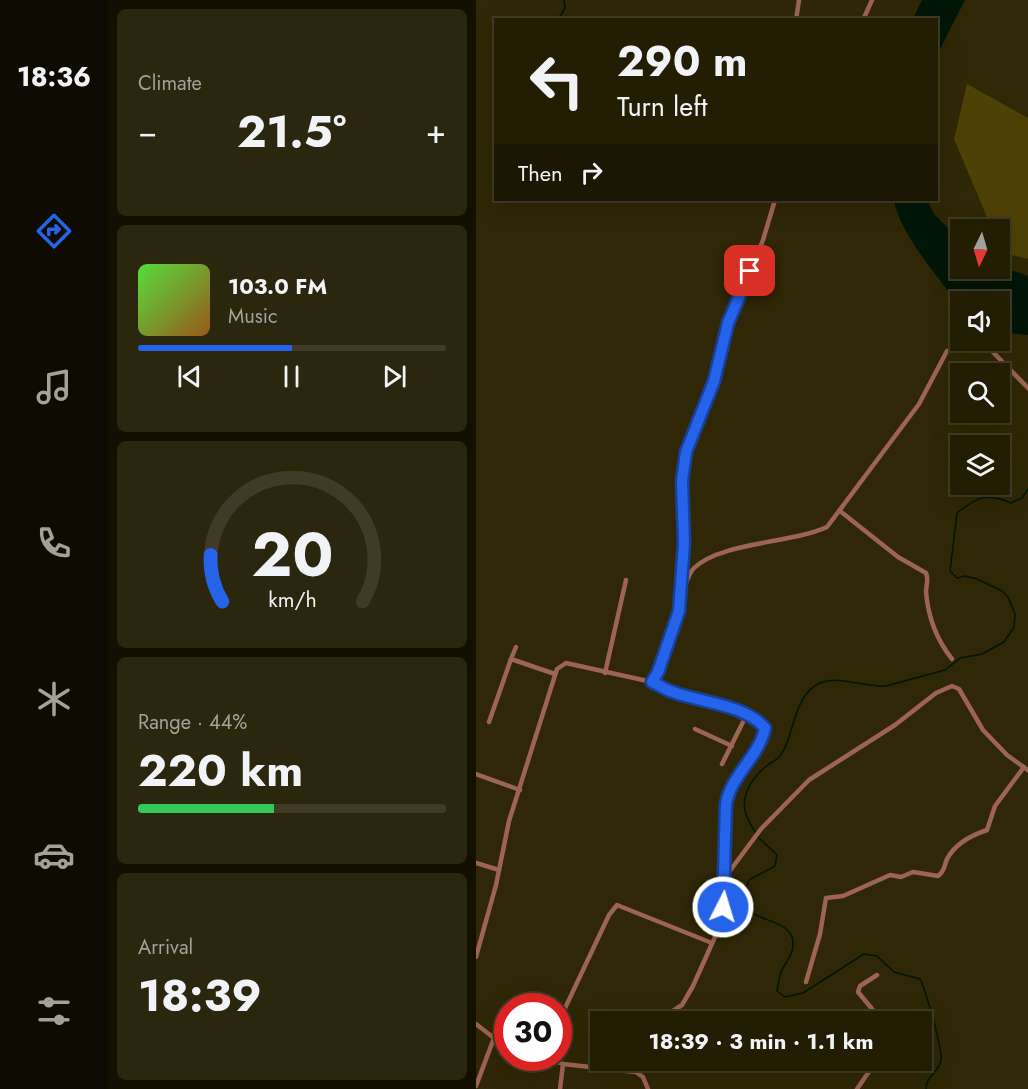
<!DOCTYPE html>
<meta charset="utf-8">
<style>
:root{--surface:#231d04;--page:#2b260e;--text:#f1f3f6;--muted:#a3a29a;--line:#403b26;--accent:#2563eb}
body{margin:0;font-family:Jost,sans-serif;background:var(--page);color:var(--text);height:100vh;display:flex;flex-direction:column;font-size:22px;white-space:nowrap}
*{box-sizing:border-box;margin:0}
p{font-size:20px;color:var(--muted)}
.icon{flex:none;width:33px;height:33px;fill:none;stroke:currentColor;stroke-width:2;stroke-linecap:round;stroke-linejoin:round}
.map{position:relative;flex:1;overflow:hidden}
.side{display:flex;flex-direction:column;gap:9px;padding:9px;background:#131002;width:368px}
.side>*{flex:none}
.banner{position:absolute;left:18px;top:18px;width:444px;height:183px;border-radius:0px;box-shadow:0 6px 24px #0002,0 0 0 2px var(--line);background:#231d04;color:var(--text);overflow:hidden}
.needle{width:39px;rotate:185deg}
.buttons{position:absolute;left:474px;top:219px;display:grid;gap:12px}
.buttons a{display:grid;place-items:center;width:60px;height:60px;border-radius:0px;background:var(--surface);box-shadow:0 6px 24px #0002,0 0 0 2px var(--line);font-size:30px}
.speed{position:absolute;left:18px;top:993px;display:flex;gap:12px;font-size:30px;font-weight:700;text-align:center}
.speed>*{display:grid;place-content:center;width:78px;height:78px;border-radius:50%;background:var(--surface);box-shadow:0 6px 24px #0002,0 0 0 2px var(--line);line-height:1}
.speed .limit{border:9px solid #d22;background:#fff;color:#111}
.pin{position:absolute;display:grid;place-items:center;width:51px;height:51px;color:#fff;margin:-26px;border-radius:12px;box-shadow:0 3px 9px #0006}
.me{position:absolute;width:66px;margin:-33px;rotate:5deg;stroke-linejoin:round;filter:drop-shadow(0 0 4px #0008)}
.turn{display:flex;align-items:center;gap:21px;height:126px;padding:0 24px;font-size:27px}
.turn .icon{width:78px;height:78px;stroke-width:2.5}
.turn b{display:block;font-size:42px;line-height:51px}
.then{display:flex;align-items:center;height:57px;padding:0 24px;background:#0003;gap:12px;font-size:22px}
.big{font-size:45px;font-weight:700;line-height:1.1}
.side .widget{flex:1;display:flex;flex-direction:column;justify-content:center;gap:9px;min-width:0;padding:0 21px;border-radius:9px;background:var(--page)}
.side .dial{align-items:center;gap:0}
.dial svg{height:156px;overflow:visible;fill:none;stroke:var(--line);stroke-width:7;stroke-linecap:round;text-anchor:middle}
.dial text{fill:var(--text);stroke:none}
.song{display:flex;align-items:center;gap:18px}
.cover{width:72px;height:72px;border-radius:9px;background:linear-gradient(135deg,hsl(110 70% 55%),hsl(30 70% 35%))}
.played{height:6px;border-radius:3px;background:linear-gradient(90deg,var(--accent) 50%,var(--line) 50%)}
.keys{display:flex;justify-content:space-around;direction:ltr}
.heat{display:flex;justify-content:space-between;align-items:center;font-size:33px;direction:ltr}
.charge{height:9px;border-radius:4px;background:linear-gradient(90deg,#34c759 44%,var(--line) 0)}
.trip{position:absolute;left:114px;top:1011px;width:342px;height:60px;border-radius:0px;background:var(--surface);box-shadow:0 6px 24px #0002,0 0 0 2px var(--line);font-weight:700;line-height:60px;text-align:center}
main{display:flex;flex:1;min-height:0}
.tabs{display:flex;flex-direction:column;width:108px;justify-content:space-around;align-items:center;background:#0e0c02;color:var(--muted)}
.tabs .icon{width:42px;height:42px}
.tabs .current{color:var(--accent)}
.tabs b{font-size:27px;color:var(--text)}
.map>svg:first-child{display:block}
.green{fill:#4e4106}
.water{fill:#001607}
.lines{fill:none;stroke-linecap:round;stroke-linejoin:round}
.stream{stroke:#001607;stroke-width:1.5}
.minor{stroke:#9d6353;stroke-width:4.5}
.route-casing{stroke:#184099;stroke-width:15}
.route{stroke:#2563eb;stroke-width:10}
</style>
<main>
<nav class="tabs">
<b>18:36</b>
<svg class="icon current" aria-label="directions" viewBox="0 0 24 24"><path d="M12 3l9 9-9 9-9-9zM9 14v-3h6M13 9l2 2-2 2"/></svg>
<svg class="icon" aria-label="music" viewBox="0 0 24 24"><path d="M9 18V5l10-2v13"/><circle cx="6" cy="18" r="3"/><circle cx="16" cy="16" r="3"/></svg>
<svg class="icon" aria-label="phone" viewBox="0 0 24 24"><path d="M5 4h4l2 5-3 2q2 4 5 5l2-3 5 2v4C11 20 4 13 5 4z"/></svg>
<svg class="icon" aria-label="climate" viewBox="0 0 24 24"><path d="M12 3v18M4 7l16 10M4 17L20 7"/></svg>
<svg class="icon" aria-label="car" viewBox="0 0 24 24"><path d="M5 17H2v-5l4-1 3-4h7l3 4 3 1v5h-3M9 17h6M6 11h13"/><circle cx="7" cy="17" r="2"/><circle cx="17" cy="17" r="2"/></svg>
<svg class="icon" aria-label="filters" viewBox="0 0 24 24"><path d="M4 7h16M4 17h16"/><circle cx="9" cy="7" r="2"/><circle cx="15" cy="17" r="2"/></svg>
</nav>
<section class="side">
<div class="widget"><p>Climate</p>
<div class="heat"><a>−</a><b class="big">21.5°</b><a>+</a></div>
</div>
<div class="widget">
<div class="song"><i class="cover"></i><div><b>103.0 FM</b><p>Music</p></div></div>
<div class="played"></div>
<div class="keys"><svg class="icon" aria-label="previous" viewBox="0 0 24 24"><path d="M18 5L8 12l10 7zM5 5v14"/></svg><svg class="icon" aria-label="pause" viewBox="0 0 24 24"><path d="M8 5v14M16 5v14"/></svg><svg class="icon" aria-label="next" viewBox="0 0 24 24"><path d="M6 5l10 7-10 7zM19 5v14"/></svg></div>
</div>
<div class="widget dial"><svg viewBox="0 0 100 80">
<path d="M14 69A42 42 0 1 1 86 69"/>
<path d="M14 69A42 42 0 0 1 8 45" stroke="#2563eb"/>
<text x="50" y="56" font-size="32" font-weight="700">20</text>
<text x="50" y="72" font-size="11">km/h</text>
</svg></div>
<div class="widget"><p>Range · 44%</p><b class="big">220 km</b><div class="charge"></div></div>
<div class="widget"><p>Arrival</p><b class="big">18:39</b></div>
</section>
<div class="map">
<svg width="553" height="1089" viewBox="0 0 553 1089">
<rect width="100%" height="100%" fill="#2f2705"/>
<polygon class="green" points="491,84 552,118 552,259 527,253 524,246 524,230 516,229 478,139"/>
<g class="water">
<polygon points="446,0 489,0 461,55 460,20 437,19"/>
<path d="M418 200H451L458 214 484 240V268H524V266L552 276V335L524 332V302H484V307C464 279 423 233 418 200Z"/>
</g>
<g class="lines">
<g class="stream">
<polyline points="82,20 89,8 88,0"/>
<path d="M279 832C273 821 266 812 269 798 271 786 282 772 292 765 298 761 303 759 306 753 319 732 317 698 342 684 362 674 389 688 410 686L469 670 484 658 506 654 528 642 538 627 539 614 532 597 526 591 501 579 489 576 481 578 474 571 481 513C501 497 511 492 535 503L546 498 553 488"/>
<path d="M281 836 301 855 299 866 273 880 265 901C273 923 315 917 317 942 318 955 309 962 305 972 303 978 302 985 301 991L309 997 327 993 388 954 401 956 418 972 444 979C450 991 467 1050 465 1061 462 1073 450 1076 450 1089"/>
</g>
<g class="minor">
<polyline points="320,20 323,0"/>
<polyline points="387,20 396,0"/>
<path d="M364 511 422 557 450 573C453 580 450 585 450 592 452 616 460 639 476 659"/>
<path d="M206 593C210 585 212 574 218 568 245 542 317 543 351 527L443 404 471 351 489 344 510 345 553 389"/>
<polyline points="35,659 40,647"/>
<polyline points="129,673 150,580"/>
<path d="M176 682C183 685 190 690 197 692 225 702 269 705 289 728 284 753 260 769 252 792 244 817 249 850 250 876"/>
<polyline points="13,722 35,659 79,674"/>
<polyline points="219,729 256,746"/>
<polyline points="246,764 270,716"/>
<polyline points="0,774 44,790"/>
<polyline points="0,863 23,870"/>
<polyline points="0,957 20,885 33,821 81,669 90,663 176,682 180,677 203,611 208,544 206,481 210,452 238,381 253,323 287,240 299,200"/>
<polyline points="401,975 384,986 382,992 407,1022"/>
<path d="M330 982 344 934 350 898 367 896 414 875 425 877 437 872 462 876C469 871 468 866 471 859 479 844 496 835 511 830L519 806 548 767"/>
<polyline points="180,1022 206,1005 217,986 243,928 250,876 285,829 333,780 419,725 460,693 476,686 483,689 507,730 531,755 553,771"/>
<polyline points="82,1023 133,915 141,905 236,943"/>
<polyline points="0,1024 18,1038 0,1086"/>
<polyline points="18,1038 32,1043"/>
<polyline points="71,1058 87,1064 160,1072"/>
<polyline points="163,1060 160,1072 167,1077 172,1089"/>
<polyline points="84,1089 87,1064"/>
<polyline points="381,1089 401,1060"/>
</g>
</g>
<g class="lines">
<defs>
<path id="route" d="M247 907 250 804C255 775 283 757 289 728 268 704 226 703 197 692 190 690 183 685 176 682L182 672 203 611 208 543 206 481 210 452 238 381 252 323 274 271"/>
</defs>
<use href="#route" class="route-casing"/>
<use href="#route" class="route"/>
</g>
</svg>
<div class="buttons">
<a><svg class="needle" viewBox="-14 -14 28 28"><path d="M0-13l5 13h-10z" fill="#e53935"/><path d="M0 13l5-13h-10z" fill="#a3a29a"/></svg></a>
<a><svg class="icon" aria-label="sound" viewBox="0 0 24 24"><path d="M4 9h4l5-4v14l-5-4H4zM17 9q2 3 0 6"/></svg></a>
<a><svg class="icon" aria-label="search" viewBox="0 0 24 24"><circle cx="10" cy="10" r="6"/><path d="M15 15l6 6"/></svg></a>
<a><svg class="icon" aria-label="layers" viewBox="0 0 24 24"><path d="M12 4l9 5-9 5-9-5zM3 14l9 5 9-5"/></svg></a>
</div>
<div class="speed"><div class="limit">30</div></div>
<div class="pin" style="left:274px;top:271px;background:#d93025"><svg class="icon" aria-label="arrive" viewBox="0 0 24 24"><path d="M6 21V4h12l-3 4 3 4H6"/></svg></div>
<svg class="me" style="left:247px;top:907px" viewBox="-20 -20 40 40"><circle r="17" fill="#2563eb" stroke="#fff" stroke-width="3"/><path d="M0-11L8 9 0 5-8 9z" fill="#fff"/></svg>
<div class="trip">18:39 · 3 min · 1.1 km</div>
<div class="banner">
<div class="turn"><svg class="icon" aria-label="left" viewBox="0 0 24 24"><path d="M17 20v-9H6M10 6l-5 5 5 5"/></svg><div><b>290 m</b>Turn left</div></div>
<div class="then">Then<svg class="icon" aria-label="right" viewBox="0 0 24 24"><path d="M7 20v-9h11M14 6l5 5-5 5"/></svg></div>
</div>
</div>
</main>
